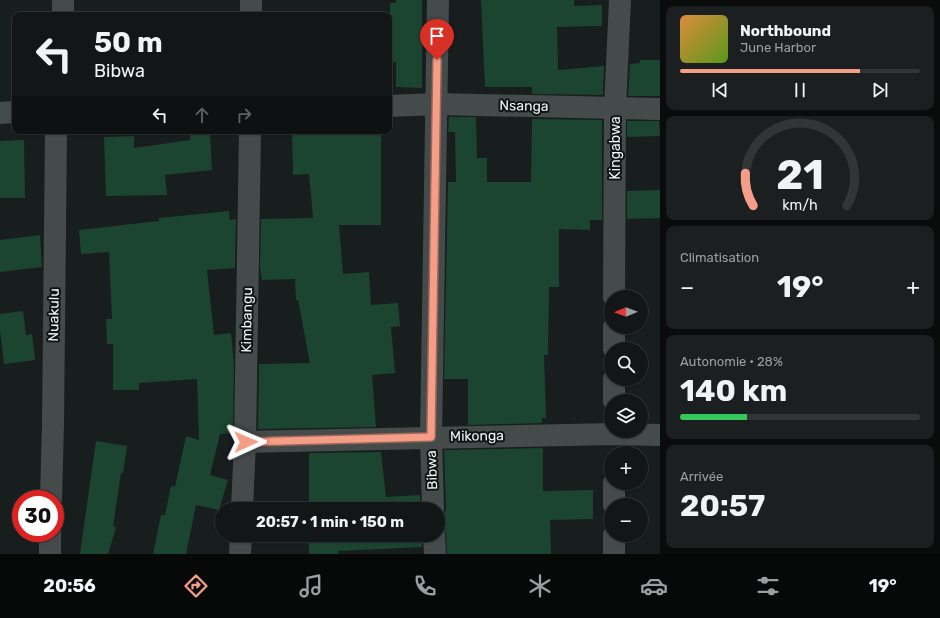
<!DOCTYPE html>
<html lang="fr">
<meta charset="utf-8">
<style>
:root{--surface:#121616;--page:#1b1f1f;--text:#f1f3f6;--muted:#9c9fa1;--line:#313535;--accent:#f49e88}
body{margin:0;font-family:Rubik,sans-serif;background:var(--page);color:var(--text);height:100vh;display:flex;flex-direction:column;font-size:15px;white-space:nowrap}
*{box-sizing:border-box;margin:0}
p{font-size:13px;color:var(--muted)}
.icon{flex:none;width:22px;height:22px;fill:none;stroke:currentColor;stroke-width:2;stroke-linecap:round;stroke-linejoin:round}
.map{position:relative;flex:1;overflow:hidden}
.side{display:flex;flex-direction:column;gap:6px;padding:6px;background:#0a0c0c;width:280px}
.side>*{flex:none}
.top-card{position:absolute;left:12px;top:12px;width:380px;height:122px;border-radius:8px;box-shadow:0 1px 3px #0004,0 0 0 1px var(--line);background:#121616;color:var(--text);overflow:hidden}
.needle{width:26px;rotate:269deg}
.tools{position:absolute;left:604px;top:290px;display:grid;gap:8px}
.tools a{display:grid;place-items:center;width:44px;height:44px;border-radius:50%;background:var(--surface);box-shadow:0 1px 3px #0004,0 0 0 1px var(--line);font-size:20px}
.speed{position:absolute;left:12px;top:490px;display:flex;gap:8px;font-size:20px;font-weight:700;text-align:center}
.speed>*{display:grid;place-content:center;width:52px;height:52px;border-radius:50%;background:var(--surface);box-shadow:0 1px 3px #0004,0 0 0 1px var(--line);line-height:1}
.speed .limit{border:6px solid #d22;background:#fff;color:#111}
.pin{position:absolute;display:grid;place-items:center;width:34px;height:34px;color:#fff;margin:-41px -17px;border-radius:50% 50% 50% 0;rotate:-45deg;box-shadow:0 0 4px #0007}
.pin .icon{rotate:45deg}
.me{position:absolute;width:44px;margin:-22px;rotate:89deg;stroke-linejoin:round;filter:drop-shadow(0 0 3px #0008)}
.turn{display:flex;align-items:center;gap:14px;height:84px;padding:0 16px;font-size:18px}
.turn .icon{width:52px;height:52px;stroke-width:2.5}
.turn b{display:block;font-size:28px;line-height:34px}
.lanes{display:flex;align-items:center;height:38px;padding:0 16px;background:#0003;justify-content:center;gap:20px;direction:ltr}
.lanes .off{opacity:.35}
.big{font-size:30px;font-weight:700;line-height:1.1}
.side .widget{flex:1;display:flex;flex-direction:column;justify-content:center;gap:6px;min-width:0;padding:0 14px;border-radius:8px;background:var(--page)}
.side .dial{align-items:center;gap:0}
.dial svg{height:104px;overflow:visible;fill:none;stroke:var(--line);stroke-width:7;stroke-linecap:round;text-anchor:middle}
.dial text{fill:var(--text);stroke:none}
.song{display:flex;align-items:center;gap:12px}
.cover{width:48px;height:48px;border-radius:6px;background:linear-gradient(135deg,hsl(30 70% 55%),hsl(90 70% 35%))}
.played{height:4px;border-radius:2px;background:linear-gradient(90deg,var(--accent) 75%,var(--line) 75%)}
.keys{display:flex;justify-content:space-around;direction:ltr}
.heat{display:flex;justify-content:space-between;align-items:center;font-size:22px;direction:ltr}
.charge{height:6px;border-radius:3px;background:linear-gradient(90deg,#34c759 28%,var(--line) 0)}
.trip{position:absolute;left:215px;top:502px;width:230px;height:40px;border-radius:20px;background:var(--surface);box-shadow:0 1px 3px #0004,0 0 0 1px var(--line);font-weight:700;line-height:40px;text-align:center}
.tabs{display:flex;height:64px;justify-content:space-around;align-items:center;background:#070909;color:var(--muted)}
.tabs .icon{width:28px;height:28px}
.tabs .current{color:var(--accent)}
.tabs b{font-size:18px;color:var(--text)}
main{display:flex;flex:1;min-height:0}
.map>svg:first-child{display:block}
.building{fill:#1b4530}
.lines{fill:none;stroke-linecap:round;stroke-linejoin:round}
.minor{stroke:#454b4b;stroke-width:22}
.route-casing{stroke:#9f6758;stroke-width:10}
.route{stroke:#f49e88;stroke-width:7}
.labels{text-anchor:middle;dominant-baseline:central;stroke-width:4;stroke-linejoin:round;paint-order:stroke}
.street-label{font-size:14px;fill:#f1f5f5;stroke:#0f1414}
</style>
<main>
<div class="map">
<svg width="660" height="554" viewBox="0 0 660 554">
<rect width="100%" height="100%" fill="#181d1d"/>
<g class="building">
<polygon points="396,0 422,0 422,88 396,87 396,62 389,63 390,3 396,3"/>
<polygon points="481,0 574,0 574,6 602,5 602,26 557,27 558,70 604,66 603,95 532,94 532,87 485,87"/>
<polygon points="640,60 660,60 660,96 628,96 630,64 640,63"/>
<polygon points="449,117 476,117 477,158 487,158 487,182 531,182 532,119 602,120 602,220 590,220 590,230 559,229 559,287 549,287 548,355 544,355 546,418 542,418 542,423 468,425 468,379 444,379 448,182 456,182 455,132 448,132"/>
<polygon points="627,121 659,121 660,136 627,137"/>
<polygon points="190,131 210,131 212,170 165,175 167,195 106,196 104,137 134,136 134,148 190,140"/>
<polygon points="292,131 381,131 381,225 339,225 343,274 369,272 371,305 398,303 400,326 391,327 395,373 372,375 376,427 258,429 259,364 310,363 298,300 296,300 295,279 262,280 260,266 261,219 313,218 309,174 293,175"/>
<polygon points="24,140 25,198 0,198 0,141"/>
<polygon points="660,190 660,218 627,219 627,191"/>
<polygon points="229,211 230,220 236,219 235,268 207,270 214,335 231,333 234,364 233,433 220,434 210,475 228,480 219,510 196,505 186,554 153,554 161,515 165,515 171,486 175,487 186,436 199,440 197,379 139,383 139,390 113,390 113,344 107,344 106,319 112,319 109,252 81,254 79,230 159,221 159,218"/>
<polygon points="40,235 42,267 0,272 0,240"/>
<polygon points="23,311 26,335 32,334 35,360 4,364 0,330 0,314"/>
<polygon points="96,441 127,446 123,473 121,473 113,526 116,527 108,554 80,554"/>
<polygon points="543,448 543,491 593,490 593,519 550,520 551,554 447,554 446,534 444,528 438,523 438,520 444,515 446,509 444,450"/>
<polygon points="381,452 386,497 420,495 420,509 309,509 309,453"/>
<polygon points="309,535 422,535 422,547 338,551 338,554 309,554"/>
</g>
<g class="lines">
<g class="minor">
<polyline points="63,0 63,15"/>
<polyline points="251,15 251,0"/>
<polyline points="389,106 437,104 660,109"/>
<polyline points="0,113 15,112"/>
<polyline points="614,297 615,108 620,0"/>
<polyline points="614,349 614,327"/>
<polyline points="614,401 614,379"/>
<polyline points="245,442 614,434 660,435"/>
<polyline points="614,483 614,505"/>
<polyline points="51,499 53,424 56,131"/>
<polyline points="242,509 245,442 250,131"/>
<polyline points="433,509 431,437 438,0"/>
<polyline points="434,535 435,554"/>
<polyline points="614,535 614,554"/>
<polyline points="50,554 50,533"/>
<polyline points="240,554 241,535"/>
</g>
</g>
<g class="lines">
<defs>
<polyline id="route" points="246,442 431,437 437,60"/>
</defs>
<use href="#route" class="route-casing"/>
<use href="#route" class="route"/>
</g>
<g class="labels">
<g class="street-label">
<text transform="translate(524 106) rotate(1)">Nsanga</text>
<text transform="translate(615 148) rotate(-90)">Kingabwa</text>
<text transform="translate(54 315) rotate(-89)">Nuakulu</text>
<text transform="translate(247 320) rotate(-89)">Kimbangu</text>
<text transform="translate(477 436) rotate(-1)">Mikonga</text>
<text transform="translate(432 470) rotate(-92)">Bibwa</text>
</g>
</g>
</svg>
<div class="tools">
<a><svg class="needle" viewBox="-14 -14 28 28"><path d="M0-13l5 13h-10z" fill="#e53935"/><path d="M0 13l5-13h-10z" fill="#9c9fa1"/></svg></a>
<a><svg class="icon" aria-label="search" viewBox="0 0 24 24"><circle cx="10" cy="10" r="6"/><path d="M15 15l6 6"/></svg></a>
<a><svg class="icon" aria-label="layers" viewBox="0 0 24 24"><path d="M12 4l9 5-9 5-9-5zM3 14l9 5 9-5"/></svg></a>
<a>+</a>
<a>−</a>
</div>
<div class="speed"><div class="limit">30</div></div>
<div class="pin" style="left:437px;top:60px;background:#d93025"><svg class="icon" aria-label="arrive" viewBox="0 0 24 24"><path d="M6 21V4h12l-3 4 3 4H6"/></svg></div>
<svg class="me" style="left:246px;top:442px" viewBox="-20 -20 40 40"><path d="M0-17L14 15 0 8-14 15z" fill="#f49e88" stroke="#fff" stroke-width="4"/></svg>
<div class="trip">20:57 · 1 min · 150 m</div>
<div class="top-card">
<div class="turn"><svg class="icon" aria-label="left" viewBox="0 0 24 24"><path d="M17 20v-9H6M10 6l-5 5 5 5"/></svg><div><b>50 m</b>Bibwa</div></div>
<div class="lanes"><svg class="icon" aria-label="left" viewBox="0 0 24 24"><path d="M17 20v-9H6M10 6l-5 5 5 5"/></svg><svg class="icon off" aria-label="ahead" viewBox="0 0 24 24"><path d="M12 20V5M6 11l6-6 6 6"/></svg><svg class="icon off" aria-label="right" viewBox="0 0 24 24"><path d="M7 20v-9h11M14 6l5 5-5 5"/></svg></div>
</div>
</div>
<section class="side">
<div class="widget">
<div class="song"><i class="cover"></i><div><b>Northbound</b><p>June Harbor</p></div></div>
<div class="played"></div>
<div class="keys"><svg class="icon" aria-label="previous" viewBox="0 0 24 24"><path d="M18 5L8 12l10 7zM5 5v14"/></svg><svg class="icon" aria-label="pause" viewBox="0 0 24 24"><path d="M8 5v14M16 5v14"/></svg><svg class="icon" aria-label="next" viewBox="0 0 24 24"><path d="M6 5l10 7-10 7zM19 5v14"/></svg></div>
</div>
<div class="widget dial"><svg viewBox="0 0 100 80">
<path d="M14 69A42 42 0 1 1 86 69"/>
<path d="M14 69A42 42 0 0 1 8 44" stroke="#f49e88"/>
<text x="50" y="56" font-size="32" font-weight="700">21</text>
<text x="50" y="72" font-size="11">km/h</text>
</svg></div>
<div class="widget"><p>Climatisation</p>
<div class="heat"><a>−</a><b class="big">19°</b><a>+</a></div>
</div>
<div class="widget"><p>Autonomie · 28%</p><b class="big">140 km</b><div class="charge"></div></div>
<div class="widget"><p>Arrivée</p><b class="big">20:57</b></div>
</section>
</main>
<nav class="tabs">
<b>20:56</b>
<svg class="icon current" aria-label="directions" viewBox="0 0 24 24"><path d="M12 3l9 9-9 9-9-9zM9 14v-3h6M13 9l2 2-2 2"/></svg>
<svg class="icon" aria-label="music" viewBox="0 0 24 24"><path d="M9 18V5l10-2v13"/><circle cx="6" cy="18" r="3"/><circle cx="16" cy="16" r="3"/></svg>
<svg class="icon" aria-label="phone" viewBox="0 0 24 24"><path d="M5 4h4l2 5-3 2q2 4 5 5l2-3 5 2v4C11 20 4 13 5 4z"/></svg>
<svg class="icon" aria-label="climate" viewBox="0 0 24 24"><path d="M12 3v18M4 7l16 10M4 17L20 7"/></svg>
<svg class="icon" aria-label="car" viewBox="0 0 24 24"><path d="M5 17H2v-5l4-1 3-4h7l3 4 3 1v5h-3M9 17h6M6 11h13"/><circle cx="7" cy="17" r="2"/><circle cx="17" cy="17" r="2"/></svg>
<svg class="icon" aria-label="filters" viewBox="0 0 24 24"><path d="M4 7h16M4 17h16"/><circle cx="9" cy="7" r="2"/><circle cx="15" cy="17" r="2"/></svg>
<b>19°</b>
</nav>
